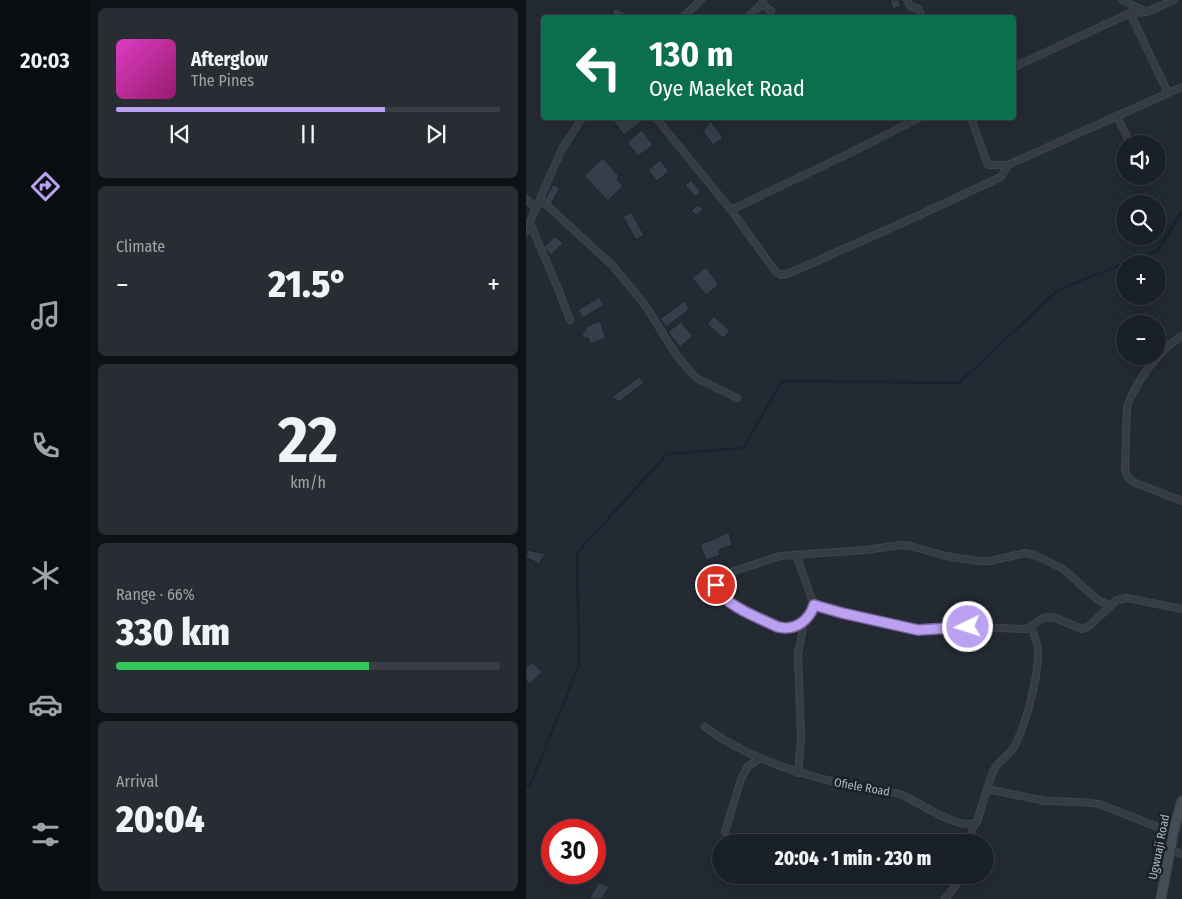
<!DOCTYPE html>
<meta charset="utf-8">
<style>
:root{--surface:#1a2027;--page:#272d33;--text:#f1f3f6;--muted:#9fa3a7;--line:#383e44;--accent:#bca0f2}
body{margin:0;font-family:"Fira Sans Condensed",sans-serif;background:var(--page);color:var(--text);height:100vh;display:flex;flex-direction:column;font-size:19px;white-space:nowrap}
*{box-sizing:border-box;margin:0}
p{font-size:16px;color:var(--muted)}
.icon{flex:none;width:28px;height:28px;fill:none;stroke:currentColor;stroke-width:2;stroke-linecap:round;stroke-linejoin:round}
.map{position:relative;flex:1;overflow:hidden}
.drawer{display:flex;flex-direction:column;gap:8px;padding:8px;background:#0e1215;width:436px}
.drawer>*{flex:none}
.hud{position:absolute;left:15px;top:15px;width:475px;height:105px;border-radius:5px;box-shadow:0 5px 20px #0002,0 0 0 1px var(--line);background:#0b6e4f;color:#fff;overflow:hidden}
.controls{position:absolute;left:590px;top:135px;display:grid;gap:10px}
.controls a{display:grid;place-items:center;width:50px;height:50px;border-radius:50%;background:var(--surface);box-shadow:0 5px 20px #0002,0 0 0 1px var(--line);font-size:25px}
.speed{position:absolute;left:15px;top:819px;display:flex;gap:10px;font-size:25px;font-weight:700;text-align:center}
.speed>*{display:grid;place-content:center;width:65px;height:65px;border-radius:50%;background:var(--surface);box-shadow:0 5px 20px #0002,0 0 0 1px var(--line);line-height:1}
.speed .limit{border:8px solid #d22;background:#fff;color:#111}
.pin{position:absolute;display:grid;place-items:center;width:42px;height:42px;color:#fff;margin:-21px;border:2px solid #fff;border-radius:50%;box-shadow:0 1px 5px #0007}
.me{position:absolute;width:55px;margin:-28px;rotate:266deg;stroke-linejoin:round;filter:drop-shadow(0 0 4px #0008)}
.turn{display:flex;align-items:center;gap:18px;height:105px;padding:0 25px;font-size:22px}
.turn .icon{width:65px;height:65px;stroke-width:2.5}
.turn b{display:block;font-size:35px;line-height:42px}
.big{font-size:38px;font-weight:800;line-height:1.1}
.drawer .widget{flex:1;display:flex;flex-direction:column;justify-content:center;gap:8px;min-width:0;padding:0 18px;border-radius:8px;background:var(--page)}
.drawer .dial{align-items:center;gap:0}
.dial b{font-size:65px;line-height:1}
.song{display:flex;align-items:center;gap:15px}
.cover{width:60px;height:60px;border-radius:8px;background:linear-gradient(135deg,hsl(310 70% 55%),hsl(320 70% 35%))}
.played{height:5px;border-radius:2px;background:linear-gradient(90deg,var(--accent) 70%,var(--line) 70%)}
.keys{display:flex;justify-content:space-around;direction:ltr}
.heat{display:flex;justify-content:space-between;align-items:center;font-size:28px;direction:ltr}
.charge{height:8px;border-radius:4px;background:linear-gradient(90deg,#34c759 66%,var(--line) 0)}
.trip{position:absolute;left:186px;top:834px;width:282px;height:50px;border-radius:25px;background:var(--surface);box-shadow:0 5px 20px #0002,0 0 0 1px var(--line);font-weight:800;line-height:50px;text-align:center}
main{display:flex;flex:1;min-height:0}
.tab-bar{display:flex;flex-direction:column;width:90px;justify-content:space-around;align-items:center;background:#0a0d10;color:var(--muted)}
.tab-bar .icon{width:35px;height:35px}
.tab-bar .on{color:var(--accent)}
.tab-bar b{font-size:22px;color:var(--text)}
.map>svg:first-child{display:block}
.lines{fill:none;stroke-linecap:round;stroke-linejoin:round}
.stream{stroke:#182230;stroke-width:2.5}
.building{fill:#353e4a;stroke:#1d232b}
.street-casing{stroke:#3f454e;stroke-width:8}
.secondary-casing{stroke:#3f454e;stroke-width:11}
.street{stroke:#363c45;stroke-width:6}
.secondary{stroke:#444c57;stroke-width:9}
.route-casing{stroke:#7a689d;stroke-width:12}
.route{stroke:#bca0f2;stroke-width:9}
.labels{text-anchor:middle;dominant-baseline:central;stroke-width:5;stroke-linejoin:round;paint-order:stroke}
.street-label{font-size:12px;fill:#b0b7c1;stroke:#1b2129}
</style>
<main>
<nav class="tab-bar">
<b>20:03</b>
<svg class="icon on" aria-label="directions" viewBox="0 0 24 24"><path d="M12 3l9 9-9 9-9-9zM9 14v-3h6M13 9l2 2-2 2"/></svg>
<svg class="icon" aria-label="music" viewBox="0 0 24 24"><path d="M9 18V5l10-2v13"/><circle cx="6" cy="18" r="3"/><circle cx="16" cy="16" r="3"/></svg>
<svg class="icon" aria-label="phone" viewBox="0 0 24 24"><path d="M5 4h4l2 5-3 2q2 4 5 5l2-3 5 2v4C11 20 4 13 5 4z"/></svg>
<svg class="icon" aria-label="climate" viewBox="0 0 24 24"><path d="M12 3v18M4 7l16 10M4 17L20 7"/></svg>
<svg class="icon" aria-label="car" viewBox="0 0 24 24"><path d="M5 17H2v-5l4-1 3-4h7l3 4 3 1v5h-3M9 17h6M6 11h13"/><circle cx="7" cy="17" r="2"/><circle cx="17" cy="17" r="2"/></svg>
<svg class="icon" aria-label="filters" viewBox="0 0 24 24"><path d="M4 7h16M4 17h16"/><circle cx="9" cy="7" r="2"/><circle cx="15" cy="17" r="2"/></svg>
</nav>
<section class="drawer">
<div class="widget">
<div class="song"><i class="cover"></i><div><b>Afterglow</b><p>The Pines</p></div></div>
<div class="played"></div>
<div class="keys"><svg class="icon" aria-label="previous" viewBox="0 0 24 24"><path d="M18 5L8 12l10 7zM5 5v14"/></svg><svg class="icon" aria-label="pause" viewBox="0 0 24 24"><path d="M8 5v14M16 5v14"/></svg><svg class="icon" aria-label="next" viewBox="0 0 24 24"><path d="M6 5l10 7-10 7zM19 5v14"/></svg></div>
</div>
<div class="widget"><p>Climate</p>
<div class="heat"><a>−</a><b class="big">21.5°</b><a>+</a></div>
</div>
<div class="widget dial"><b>22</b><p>km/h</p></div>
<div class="widget"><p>Range · 66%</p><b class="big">330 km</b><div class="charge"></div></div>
<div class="widget"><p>Arrival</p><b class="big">20:04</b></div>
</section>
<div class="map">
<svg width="656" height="899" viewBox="0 0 656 899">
<rect width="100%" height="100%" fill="#232a34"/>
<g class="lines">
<polyline class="stream" points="0,787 5,783 53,665 51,553 141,454 217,448 256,381 433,383 532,290 632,250 656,211"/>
</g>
<g class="building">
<polygon points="364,0 373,0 375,6 367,9"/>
<polygon points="89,8 101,14 99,18 84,18"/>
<polygon points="85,118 112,118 115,122 98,135"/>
<polygon points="185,121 197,138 187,145 177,131"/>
<polygon points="116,130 127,145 112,156 101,142"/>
<polygon points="77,158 93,176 91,180 97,186 82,201 58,176"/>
<polygon points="134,160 143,171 131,181 122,170"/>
<polygon points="165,180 175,192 169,197 159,185"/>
<polygon points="27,184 34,188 25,204 19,200"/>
<polygon points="173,205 178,210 170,215 165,210"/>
<polygon points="105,212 118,235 110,240 97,217"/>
<polygon points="29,236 37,243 25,255 18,247"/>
<polygon points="180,267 193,285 180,295 166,278"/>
<polygon points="73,297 78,305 57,318 52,310"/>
<polygon points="158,301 164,309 140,327 134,319"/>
<polygon points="188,316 204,331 197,338 181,324"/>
<polygon points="74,321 80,338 65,344 62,338 57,338 56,334 60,330 59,327"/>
<polygon points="155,322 167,336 154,347 142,332"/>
<polygon points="113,377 118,383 93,402 86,397"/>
<polygon points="203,532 206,545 193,550 194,555 180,560 174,545"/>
<polygon points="2,550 19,554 13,564 0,557"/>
<polygon points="6,662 16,672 4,684 0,680 0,668"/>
<polygon points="73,882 83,887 76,899 63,899"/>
</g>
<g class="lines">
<defs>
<g id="street">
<polyline points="381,0 385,7 392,8 397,18"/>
<polyline points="596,0 619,11"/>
<polyline points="236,4 245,11"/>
<polyline points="156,18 175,0"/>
<polyline points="221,18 236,4 237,0"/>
<polyline points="488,67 604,13 621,12 648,0"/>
<polyline points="642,93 656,87"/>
<polyline points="591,117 605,144"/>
<polyline points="130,118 205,210 250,272 255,275 264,273 387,218 475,177 482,165 642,93 604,13"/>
<polyline points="445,118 462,165 482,165"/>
<polyline points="0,199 10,208"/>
<polyline points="14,199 86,265 119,305 151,356 170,378 211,398"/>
<polyline points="205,210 324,153 393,118"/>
<polyline points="4,223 31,286 44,320"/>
<polyline points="0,231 36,149 56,118"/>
<path d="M656 336C633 349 611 381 601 406L599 468 601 476 607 482 656 501"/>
<polyline points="270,555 288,605"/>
<polyline points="288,605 348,620 399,630 442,627 501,629 517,618 524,617 530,618 556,629 563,626 591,600 601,598 656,609"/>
<path d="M278 622C272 626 267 630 260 629 243 628 200 602 189 589L190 585 208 571 254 556 339 550 376 545 384 546 420 556 453 561H464L499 553 509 555 537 569 572 600 584 605"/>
<path d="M179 727C225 761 278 775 333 788 346 791 362 790 374 794 392 801 433 832 451 822L461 789 519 801 555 802 573 804 647 833"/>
<polyline points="272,773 275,739 272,654 278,622 285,612 288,605"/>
<path d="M461 789C464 781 466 770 472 764 477 758 484 754 488 747 500 725 513 675 512 650 511 641 508 635 505 627"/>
<polyline points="199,832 215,779 222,766 235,758"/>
<polyline points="443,842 448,824"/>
<polyline points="644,850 656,854"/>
<polyline points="419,899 430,885 433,875"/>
</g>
<polyline id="secondary" points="635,899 647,833 656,801"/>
</defs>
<use href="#street" class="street-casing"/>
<use href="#secondary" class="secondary-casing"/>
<use href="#street" class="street"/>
<use href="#secondary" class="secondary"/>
</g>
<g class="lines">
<defs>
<path id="route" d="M190 585 189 589C205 608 231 617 252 627 269 631 283 621 288 605L316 613 392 630 442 627"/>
</defs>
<use href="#route" class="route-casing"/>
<use href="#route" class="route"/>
</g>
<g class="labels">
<g class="street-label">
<text transform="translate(336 787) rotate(10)">Ofiele Road</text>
<text transform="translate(633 847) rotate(-79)">Ugwuaji Road</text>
</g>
</g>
</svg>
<div class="controls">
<a><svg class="icon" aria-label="sound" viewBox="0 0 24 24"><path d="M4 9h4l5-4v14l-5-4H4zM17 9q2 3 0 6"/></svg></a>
<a><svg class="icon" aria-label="search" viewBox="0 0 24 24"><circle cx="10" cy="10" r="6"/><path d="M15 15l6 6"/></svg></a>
<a>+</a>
<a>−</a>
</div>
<div class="speed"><div class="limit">30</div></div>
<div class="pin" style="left:190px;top:585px;background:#d93025"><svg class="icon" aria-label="arrive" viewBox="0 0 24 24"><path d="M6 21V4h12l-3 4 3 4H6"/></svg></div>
<svg class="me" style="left:442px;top:627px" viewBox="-20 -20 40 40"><circle r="17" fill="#bca0f2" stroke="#fff" stroke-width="3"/><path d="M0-11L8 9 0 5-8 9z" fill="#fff"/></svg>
<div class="trip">20:04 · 1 min · 230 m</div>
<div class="hud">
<div class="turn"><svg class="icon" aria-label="left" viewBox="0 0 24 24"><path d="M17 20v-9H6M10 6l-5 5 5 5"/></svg><div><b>130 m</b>Oye Maeket Road</div></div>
</div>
</div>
</main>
